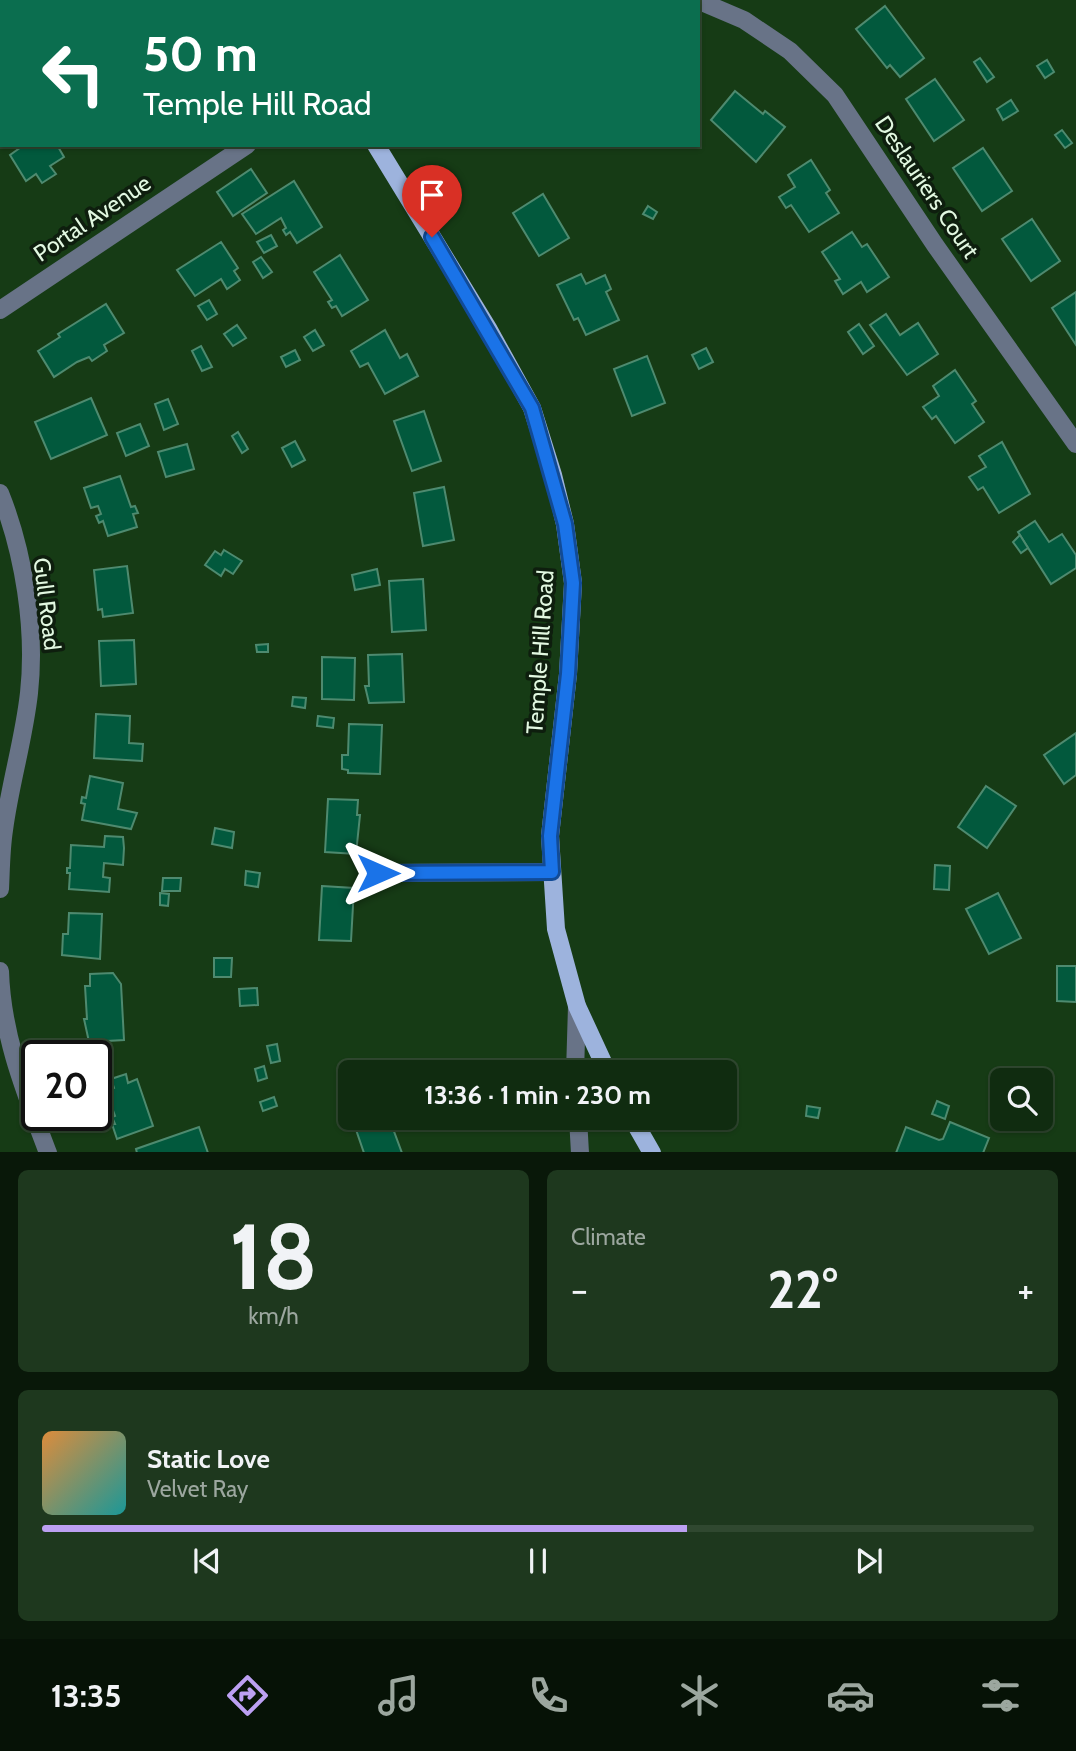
<!DOCTYPE html>
<meta charset="utf-8">
<style>
:root{--surface:#102c10;--page:#1e381e;--text:#f1f3f6;--muted:#9ca79f;--line:#304830;--accent:#bca0f2}
body{margin:0;font-family:Cabin,sans-serif;background:var(--page);color:var(--text);height:100vh;display:flex;flex-direction:column;font-size:26px;white-space:nowrap}
*{box-sizing:border-box;margin:0}
p{font-size:23px;color:var(--muted)}
.icon{flex:none;width:38px;height:38px;fill:none;stroke:currentColor;stroke-width:2;stroke-linecap:round;stroke-linejoin:round}
.map{position:relative;height:1152px;overflow:hidden}
.side{display:flex;flex-direction:column;gap:18px;padding:18px;background:#091809;flex:1}
.side>*{flex:none}
.hud{position:absolute;left:0px;top:0px;width:700px;height:147px;box-shadow:0 2px 5px #0004,0 0 0 2px var(--line);background:#0b6e4f;color:#fff;overflow:hidden}
.buttons{position:absolute;left:990px;top:1068px;display:grid;gap:14px}
.buttons a{display:grid;place-items:center;width:63px;height:63px;border-radius:10px;background:var(--surface);box-shadow:0 2px 5px #0004,0 0 0 2px var(--line);font-size:35px}
.speed{position:absolute;left:21px;top:1040px;display:flex;gap:14px;font-size:35px;font-weight:700;text-align:center}
.speed>*{display:grid;place-content:center;width:91px;height:91px;border-radius:50%;background:var(--surface);box-shadow:0 2px 5px #0004,0 0 0 2px var(--line);line-height:1}
.speed .limit{border:4px solid #111;border-radius:10px;background:#fff;color:#111}
.pin{position:absolute;display:grid;place-items:center;width:60px;height:60px;color:#fff;margin:-72px -30px;border-radius:50% 50% 50% 0;rotate:-45deg;box-shadow:0 0 7px #0007}
.pin .icon{rotate:45deg}
.me{position:absolute;width:77px;margin:-38px;rotate:90deg;stroke-linejoin:round;filter:drop-shadow(0 0 5px #0008)}
.turn{display:flex;align-items:center;gap:24px;height:147px;padding:0 28px;font-size:32px}
.turn .icon{width:91px;height:91px;stroke-width:2.5}
.turn b{display:block;font-size:49px;line-height:60px}
.big{font-size:52px;font-weight:800;line-height:1.1}
.side .tile{flex:1;display:flex;flex-direction:column;justify-content:center;gap:10px;min-width:0;padding:0 24px;border-radius:10px;background:var(--page)}
.side .dial{align-items:center;gap:0}
.dial b{font-size:91px;line-height:1}
.song{display:flex;align-items:center;gap:21px}
.cover{width:84px;height:84px;border-radius:10px;background:linear-gradient(135deg,hsl(30 70% 55%),hsl(180 70% 35%))}
.played{height:7px;border-radius:4px;background:linear-gradient(90deg,var(--accent) 65%,var(--line) 65%)}
.keys{display:flex;justify-content:space-around;direction:ltr}
.heat{display:flex;justify-content:space-between;align-items:center;font-size:38px;direction:ltr}
.side .tiles{flex:1;display:grid;gap:18px;grid-template-columns:1fr 1fr}
.tile:last-child{grid-column:span 2}
.trip{position:absolute;left:338px;top:1060px;width:399px;height:70px;border-radius:10px;background:var(--surface);box-shadow:0 2px 5px #0004,0 0 0 2px var(--line);font-weight:800;line-height:70px;text-align:center}
.dock{display:flex;height:112px;justify-content:space-around;align-items:center;background:#061206;color:var(--muted)}
.dock .icon{width:49px;height:49px}
.dock .current{color:var(--accent)}
.dock b{font-size:32px;color:var(--text)}
.map>svg:first-child{display:block}
.building{fill:#02593d;stroke:#4e8a6f;stroke-width:2}
.lines{fill:none;stroke-linecap:round;stroke-linejoin:round}
.minor{stroke:#687387;stroke-width:18}
.major{stroke:#9db3dd;stroke-width:18}
.route-casing{stroke:#114b97;stroke-width:18}
.route{stroke:#1a73e8;stroke-width:12}
.labels{text-anchor:middle;dominant-baseline:central;stroke-width:7;stroke-linejoin:round;paint-order:stroke}
.street-label{font-size:23px;fill:#e2f8e1;stroke:#0e1e0e}
</style>
<div class="map">
<svg width="1076" height="1153" viewBox="0 0 1076 1153">
<rect width="100%" height="100%" fill="#163b15"/>
<g class="building">
<polygon points="885,6 924,58 900,77 890,65 887,68 856,29"/>
<polygon points="980,58 994,77 987,82 974,62"/>
<polygon points="1047,60 1054,72 1045,78 1037,66"/>
<polygon points="935,79 964,120 934,141 906,99"/>
<polygon points="735,91 763,114 765,111 785,127 756,162 711,120"/>
<polygon points="1011,100 1018,111 1003,120 997,109"/>
<polygon points="1062,130 1072,143 1065,148 1055,135"/>
<polygon points="24,145 57,145 64,157 50,166 56,174 42,183 36,174 26,181 10,155"/>
<polygon points="983,148 1012,191 982,211 953,168"/>
<polygon points="811,160 830,190 826,193 839,213 809,232 791,205 786,208 779,197 795,187 788,175"/>
<polygon points="251,169 267,193 233,216 217,192"/>
<polygon points="294,181 322,227 297,243 290,232 286,235 283,230 286,228 281,218 256,234 242,214"/>
<polygon points="543,194 569,238 539,256 513,213"/>
<polygon points="648,206 657,212 653,219 643,214"/>
<polygon points="1032,219 1060,261 1031,281 1002,239"/>
<polygon points="852,232 862,247 867,244 889,277 867,292 861,282 843,294 835,281 840,279 822,252"/>
<polygon points="271,235 277,246 264,253 257,242"/>
<polygon points="221,242 238,268 234,271 240,280 227,289 221,279 195,296 177,270"/>
<polygon points="340,255 368,300 342,316 336,306 332,308 328,302 332,300 314,272"/>
<polygon points="261,257 272,272 263,278 253,262"/>
<polygon points="581,274 586,284 605,275 611,289 606,292 619,320 586,335 578,318 574,320 557,285"/>
<polygon points="1076,292 1076,345 1052,308"/>
<polygon points="209,300 217,314 207,320 198,306"/>
<polygon points="106,304 124,333 104,345 107,351 92,361 89,357 77,362 54,377 38,351 60,337 58,334"/>
<polygon points="886,314 900,335 918,323 938,354 907,375 870,325"/>
<polygon points="859,324 874,346 863,354 848,332"/>
<polygon points="237,325 246,338 233,346 224,334"/>
<polygon points="315,330 324,345 313,351 304,337"/>
<polygon points="385,330 400,358 407,354 418,376 385,394 368,363 360,367 351,351"/>
<polygon points="201,346 212,367 202,371 192,351"/>
<polygon points="706,348 713,362 699,369 692,355"/>
<polygon points="295,350 300,360 286,367 281,357"/>
<polygon points="647,356 665,403 632,416 614,369"/>
<polygon points="955,370 976,401 972,404 984,422 955,443 936,416 932,419 923,407 939,396 933,386"/>
<polygon points="91,398 107,435 51,459 35,422"/>
<polygon points="168,399 178,424 164,430 155,404"/>
<polygon points="424,411 441,461 412,471 394,421"/>
<polygon points="140,424 149,446 126,456 117,433"/>
<polygon points="238,432 248,449 242,453 232,436"/>
<polygon points="295,441 305,460 292,467 282,448"/>
<polygon points="1002,442 1030,494 999,513 983,487 978,490 969,477 986,467 979,456"/>
<polygon points="187,444 194,469 166,477 158,452"/>
<polygon points="120,476 131,507 135,506 138,513 133,514 137,527 108,536 103,521 99,523 96,516 101,514 98,506 91,508 84,488"/>
<polygon points="444,487 454,540 423,546 414,493"/>
<polygon points="1035,521 1049,542 1062,534 1076,555 1076,568 1051,584 1018,532"/>
<polygon points="1020,535 1028,548 1021,553 1013,542"/>
<polygon points="224,550 242,561 233,574 225,569 221,576 205,565 215,551 221,555"/>
<polygon points="127,566 133,613 103,617 102,609 98,610 94,570"/>
<polygon points="377,569 380,585 355,590 352,575"/>
<polygon points="423,579 426,630 392,632 389,581"/>
<polygon points="134,640 136,684 101,686 99,641"/>
<polygon points="268,644 268,652 257,652 256,645"/>
<polygon points="402,654 404,702 369,703 365,686 369,686 368,655"/>
<polygon points="322,657 355,658 354,700 322,699"/>
<polygon points="293,697 306,698 305,708 292,706"/>
<polygon points="96,714 130,716 129,743 143,744 142,761 94,758"/>
<polygon points="318,716 334,718 333,728 317,726"/>
<polygon points="349,724 382,725 380,774 348,773 348,770 342,769 342,755 348,755"/>
<polygon points="1076,733 1076,775 1064,784 1044,755"/>
<polygon points="90,776 123,783 118,809 137,813 131,829 82,820 85,804 81,803 82,797 86,798"/>
<polygon points="986,786 1016,806 987,848 958,827"/>
<polygon points="328,799 358,800 357,815 360,815 356,854 325,852"/>
<polygon points="215,828 234,832 232,848 212,844"/>
<polygon points="105,836 123,837 124,848 123,865 104,863 103,877 110,878 109,892 69,889 70,873 67,873 67,868 70,868 71,845 104,847"/>
<polygon points="935,865 950,866 949,890 934,889"/>
<polygon points="246,871 260,873 258,887 245,885"/>
<polygon points="163,878 181,878 180,891 162,891"/>
<polygon points="322,886 354,888 351,941 319,940"/>
<polygon points="160,893 169,894 168,906 160,905"/>
<polygon points="998,893 1021,938 989,954 966,909"/>
<polygon points="69,913 102,914 100,959 62,955 63,934 68,934"/>
<polygon points="214,958 232,958 231,977 214,977"/>
<polygon points="1057,966 1076,966 1076,1002 1057,1001"/>
<polygon points="113,973 121,984 124,1040 89,1042 84,1019 87,1019 85,986 90,986 90,974"/>
<polygon points="257,988 258,1005 240,1006 239,989"/>
<polygon points="277,1044 280,1061 271,1063 267,1046"/>
<polygon points="264,1066 267,1078 258,1081 255,1069"/>
<polygon points="126,1074 128,1083 137,1079 153,1126 117,1139 112,1124 115,1124 112,1117 115,1116 106,1091 114,1088 111,1079"/>
<polygon points="350,1085 350,1114 341,1089"/>
<polygon points="274,1097 277,1106 263,1111 260,1102"/>
<polygon points="937,1101 949,1106 945,1119 932,1114"/>
<polygon points="807,1106 820,1108 818,1118 806,1116"/>
<polygon points="352,1118 389,1118 402,1153 364,1153"/>
<polygon points="950,1122 989,1138 983,1153 896,1153 906,1127 939,1140 943,1139"/>
<polygon points="199,1127 208,1153 137,1153 136,1149"/>
</g>
<g class="lines">
<g class="minor">
<polyline points="697,0 744,20 790,51 835,95 935,245 1076,444"/>
<polyline points="509,2 516,0"/>
<polyline points="0,310 247,145"/>
<path d="M0 493C24 553 36 629 29 693 24 739 10 784 4 830 1 849 1 869 0 889"/>
<polyline points="378,873 552,872"/>
<path d="M0 971C2 1036 25 1092 48 1153"/>
<polyline points="575,1073 577,1006"/>
<polyline points="578,1118 580,1153"/>
</g>
<g class="major">
<polyline points="291,0 292,2"/>
<polyline points="376,145 489,330 532,408 553,475 565,524 573,583 568,674 550,836 556,929 577,1006 608,1073"/>
<polyline points="632,1118 652,1153"/>
</g>
</g>
<g class="lines">
<defs>
<polyline id="route" points="378,873 552,872 550,836 568,674 573,583 565,524 532,408 432,237"/>
</defs>
<use href="#route" class="route-casing"/>
<use href="#route" class="route"/>
</g>
<g class="labels">
<g class="street-label">
<text transform="translate(927 187) rotate(56)">Deslauriers Court</text>
<text transform="translate(92 218) rotate(-34)">Portal Avenue</text>
<text transform="translate(47 604) rotate(83)">Gull Road</text>
<text transform="translate(540 652) rotate(-86)">Temple Hill Road</text>
</g>
</g>
</svg>
<div class="buttons">
<a><svg class="icon" aria-label="search" viewBox="0 0 24 24"><circle cx="10" cy="10" r="6"/><path d="M15 15l6 6"/></svg></a>
</div>
<div class="speed"><div class="limit">20</div></div>
<div class="pin" style="left:432px;top:237px;background:#d93025"><svg class="icon" aria-label="arrive" viewBox="0 0 24 24"><path d="M6 21V4h12l-3 4 3 4H6"/></svg></div>
<svg class="me" style="left:378px;top:873px" viewBox="-20 -20 40 40"><path d="M0-17L14 15 0 8-14 15z" fill="#1a73e8" stroke="#fff" stroke-width="4"/></svg>
<div class="trip">13:36 · 1 min · 230 m</div>
<div class="hud">
<div class="turn"><svg class="icon" aria-label="left" viewBox="0 0 24 24"><path d="M17 20v-9H6M10 6l-5 5 5 5"/></svg><div><b>50 m</b>Temple Hill Road</div></div>
</div>
</div>
<section class="side">
<div class="tiles">
<div class="tile dial"><b>18</b><p>km/h</p></div>
<div class="tile"><p>Climate</p>
<div class="heat"><a>−</a><b class="big">22°</b><a>+</a></div>
</div>
<div class="tile">
<div class="song"><i class="cover"></i><div><b>Static Love</b><p>Velvet Ray</p></div></div>
<div class="played"></div>
<div class="keys"><svg class="icon" aria-label="previous" viewBox="0 0 24 24"><path d="M18 5L8 12l10 7zM5 5v14"/></svg><svg class="icon" aria-label="pause" viewBox="0 0 24 24"><path d="M8 5v14M16 5v14"/></svg><svg class="icon" aria-label="next" viewBox="0 0 24 24"><path d="M6 5l10 7-10 7zM19 5v14"/></svg></div>
</div>
</div>
</section>
<nav class="dock">
<b>13:35</b>
<svg class="icon current" aria-label="directions" viewBox="0 0 24 24"><path d="M12 3l9 9-9 9-9-9zM9 14v-3h6M13 9l2 2-2 2"/></svg>
<svg class="icon" aria-label="music" viewBox="0 0 24 24"><path d="M9 18V5l10-2v13"/><circle cx="6" cy="18" r="3"/><circle cx="16" cy="16" r="3"/></svg>
<svg class="icon" aria-label="phone" viewBox="0 0 24 24"><path d="M5 4h4l2 5-3 2q2 4 5 5l2-3 5 2v4C11 20 4 13 5 4z"/></svg>
<svg class="icon" aria-label="climate" viewBox="0 0 24 24"><path d="M12 3v18M4 7l16 10M4 17L20 7"/></svg>
<svg class="icon" aria-label="car" viewBox="0 0 24 24"><path d="M5 17H2v-5l4-1 3-4h7l3 4 3 1v5h-3M9 17h6M6 11h13"/><circle cx="7" cy="17" r="2"/><circle cx="17" cy="17" r="2"/></svg>
<svg class="icon" aria-label="filters" viewBox="0 0 24 24"><path d="M4 7h16M4 17h16"/><circle cx="9" cy="7" r="2"/><circle cx="15" cy="17" r="2"/></svg>
</nav>
